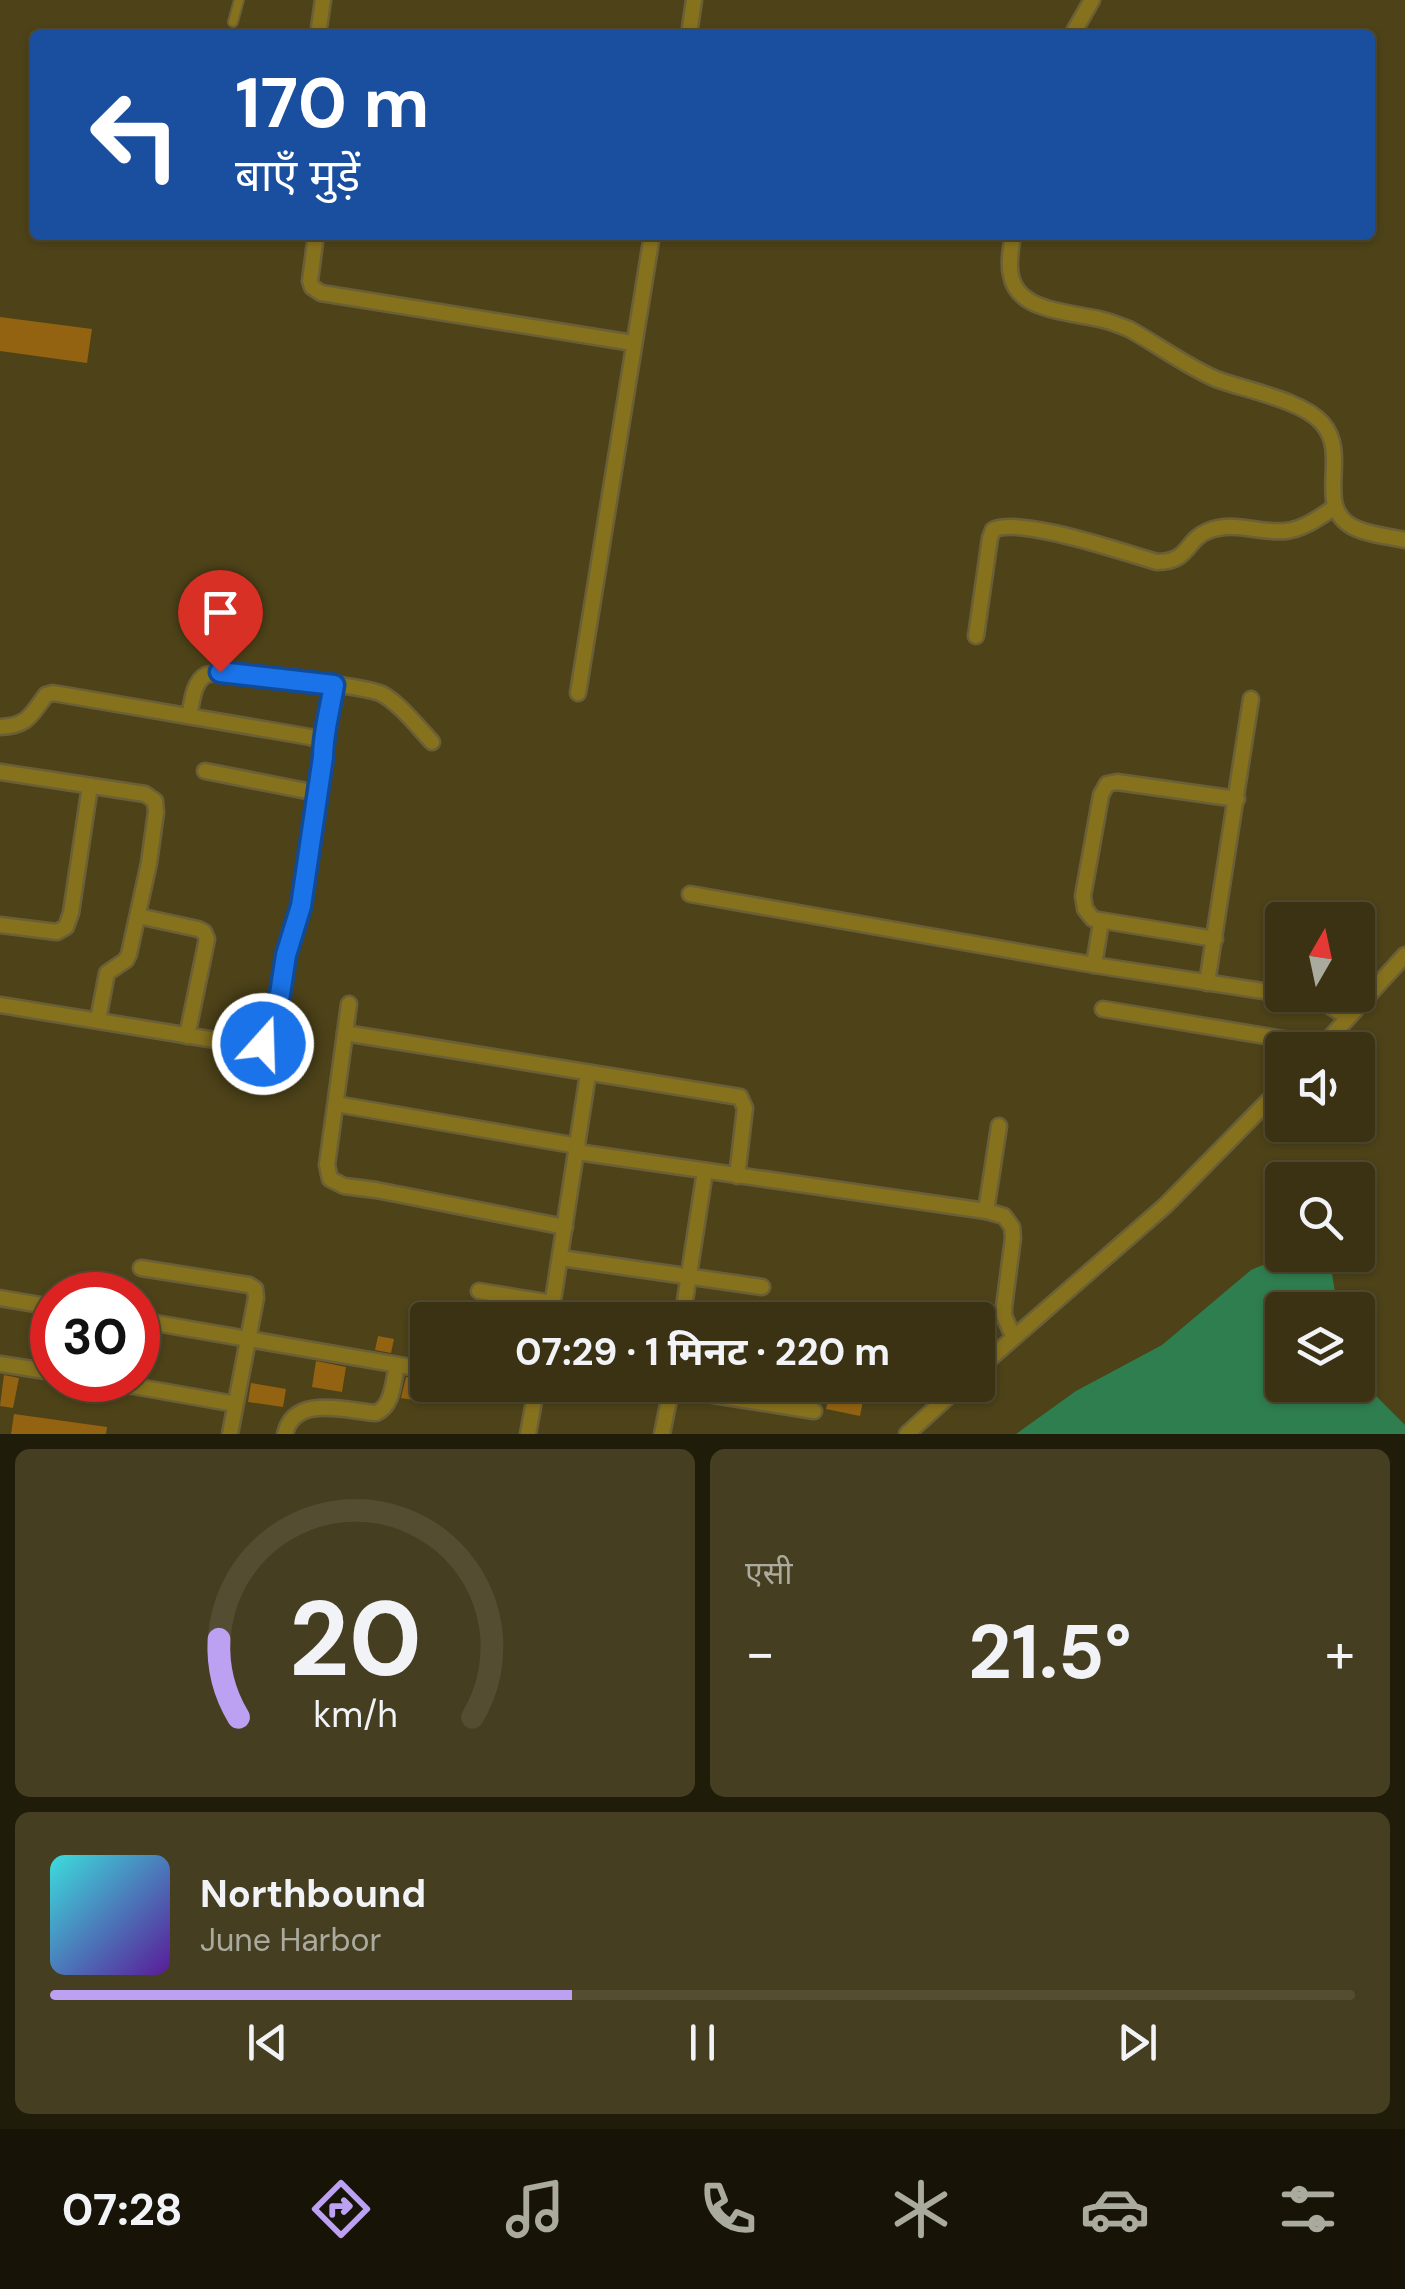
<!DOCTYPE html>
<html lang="hi">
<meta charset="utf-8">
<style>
:root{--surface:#3a3212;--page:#453e20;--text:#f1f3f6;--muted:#abaa9f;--line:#544d32;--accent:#bca0f2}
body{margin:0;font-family:"DM Sans","Noto Sans Devanagari",sans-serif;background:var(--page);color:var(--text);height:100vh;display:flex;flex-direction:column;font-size:38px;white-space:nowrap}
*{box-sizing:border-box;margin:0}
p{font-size:32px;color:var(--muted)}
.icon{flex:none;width:55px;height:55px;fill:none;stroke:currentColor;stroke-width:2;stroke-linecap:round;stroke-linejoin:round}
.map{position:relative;height:1434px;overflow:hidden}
.details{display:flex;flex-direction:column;gap:15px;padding:15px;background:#201c0a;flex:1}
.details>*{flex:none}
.banner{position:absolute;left:30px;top:30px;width:1345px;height:210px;border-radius:10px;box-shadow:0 2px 8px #0004,0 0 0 2px var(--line);background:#1a4fa0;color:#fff;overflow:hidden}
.needle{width:65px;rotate:9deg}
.fabs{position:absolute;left:1265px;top:902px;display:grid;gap:20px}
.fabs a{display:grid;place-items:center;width:110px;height:110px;border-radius:10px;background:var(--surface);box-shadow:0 2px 8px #0004,0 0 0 2px var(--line);font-size:50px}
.speed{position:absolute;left:30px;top:1272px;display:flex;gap:20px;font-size:50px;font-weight:700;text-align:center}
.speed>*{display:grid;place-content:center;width:130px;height:130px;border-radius:50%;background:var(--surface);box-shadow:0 2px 8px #0004,0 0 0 2px var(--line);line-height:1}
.speed .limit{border:15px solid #d22;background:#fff;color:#111}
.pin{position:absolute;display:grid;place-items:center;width:85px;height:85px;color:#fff;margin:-102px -42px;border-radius:50% 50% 50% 0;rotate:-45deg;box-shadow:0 0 10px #0007}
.pin .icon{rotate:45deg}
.me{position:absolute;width:110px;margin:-55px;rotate:20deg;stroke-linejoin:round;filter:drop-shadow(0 0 8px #0008)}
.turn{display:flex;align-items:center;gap:35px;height:210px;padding:0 40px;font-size:45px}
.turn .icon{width:130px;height:130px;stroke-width:2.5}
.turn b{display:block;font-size:70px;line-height:85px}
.big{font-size:75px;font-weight:700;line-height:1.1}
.details .card{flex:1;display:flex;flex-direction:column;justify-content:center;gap:15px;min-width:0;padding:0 35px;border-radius:15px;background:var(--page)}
.details .dial{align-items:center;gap:0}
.dial svg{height:260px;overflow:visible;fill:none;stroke:var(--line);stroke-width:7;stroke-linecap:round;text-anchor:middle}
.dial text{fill:var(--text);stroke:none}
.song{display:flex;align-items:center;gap:30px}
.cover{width:120px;height:120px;border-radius:15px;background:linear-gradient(135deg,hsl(180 70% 55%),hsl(270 70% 35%))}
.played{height:10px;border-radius:5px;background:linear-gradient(90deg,var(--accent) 40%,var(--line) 40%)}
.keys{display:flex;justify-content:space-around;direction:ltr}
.heat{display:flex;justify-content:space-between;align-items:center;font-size:55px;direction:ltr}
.details .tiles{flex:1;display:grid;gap:15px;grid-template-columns:1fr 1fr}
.card:last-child{grid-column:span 2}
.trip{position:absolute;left:410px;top:1302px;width:585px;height:100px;border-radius:10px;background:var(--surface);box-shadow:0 2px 8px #0004,0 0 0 2px var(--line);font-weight:700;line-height:100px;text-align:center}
.dock{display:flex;height:160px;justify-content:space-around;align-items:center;background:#171407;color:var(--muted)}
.dock .icon{width:70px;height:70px}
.dock .current{color:var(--accent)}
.dock b{font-size:45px;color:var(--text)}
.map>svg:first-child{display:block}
.water{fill:#2f7e4f}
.building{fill:#936311}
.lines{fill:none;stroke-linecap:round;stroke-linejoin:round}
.service-casing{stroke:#6a5f37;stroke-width:12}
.minor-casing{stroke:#6a5f37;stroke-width:19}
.service{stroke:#86711d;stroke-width:8}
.minor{stroke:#86711d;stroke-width:14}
.route-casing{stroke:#114b97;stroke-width:25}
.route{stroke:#1a73e8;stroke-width:18}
</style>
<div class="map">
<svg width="1405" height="1434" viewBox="0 0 1405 1434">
<rect width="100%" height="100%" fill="#4d4218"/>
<polygon class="water" points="1287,1255 1324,1255 1332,1274 1338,1310 1282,1310 1282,1385 1358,1385 1358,1378 1405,1425 1405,1434 1016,1434 1076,1391 1162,1345 1251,1270"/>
<g class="building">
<polygon points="0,317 92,329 87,363 0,351"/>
<polygon points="378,1336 394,1339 391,1353 375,1350"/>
<polygon points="316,1361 346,1367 342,1392 312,1387"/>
<polygon points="4,1375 19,1378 13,1408 0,1406"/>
<polygon points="406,1377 424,1380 420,1401 401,1398"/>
<polygon points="251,1383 286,1389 283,1407 248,1402"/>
<polygon points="832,1385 865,1390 860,1416 826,1409"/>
<polygon points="14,1414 107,1427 106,1434 11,1434"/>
</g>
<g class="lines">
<defs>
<polyline id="service" points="233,22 239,0"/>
<g id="minor">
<polyline points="318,35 323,0"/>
<polyline points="689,35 694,0"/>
<polyline points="1072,35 1092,0"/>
<polyline points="316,235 310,281 312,287 321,293 633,343"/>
<path d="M1013 235C1011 248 1008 263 1011 275 1017 312 1071 312 1099 319 1109 321 1119 325 1129 329 1158 345 1186 366 1216 379 1245 390 1302 400 1322 423 1351 455 1313 506 1353 527 1368 535 1388 536 1405 540"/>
<path d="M976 636 990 538 993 530C1019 516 1125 553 1157 562 1190 562 1185 540 1208 531 1234 520 1260 534 1286 531 1304 529 1320 517 1335 507"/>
<polyline points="578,693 652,235"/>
<path d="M189 716C192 703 193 682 206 675 219 668 367 686 382 694 400 704 417 726 432 742"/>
<path d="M0 727C28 726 31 715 46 695L53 693 310 737 317 739 324 749 301 905 286 955 276 1020 272 1032 263 1044 246 1045 0 1005"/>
<polyline points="322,744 326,734 334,685"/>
<polyline points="205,771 317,793"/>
<polyline points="0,772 145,794 155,801 156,812 149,863 129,954 126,960 107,973 98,1020"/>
<polyline points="690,894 1094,965 1282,994"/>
<polyline points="138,916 198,929 204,932 207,939 187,1036"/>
<polyline points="0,925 57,932 66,927 71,913 90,786"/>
<polyline points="1215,939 1093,919 1085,909 1083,896 1101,795 1107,784 1117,782 1237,799"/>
<polyline points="1094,965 1101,922"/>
<polyline points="1207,983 1251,699"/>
<polyline points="1287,995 1323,1002 1348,1017"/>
<polyline points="349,1004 327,1165 330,1179 344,1186 376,1190 565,1227"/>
<polyline points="1103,1009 1283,1039 1291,1040 1306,1050"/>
<polyline points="345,1033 740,1097 745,1108 737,1176"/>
<polyline points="1319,1050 1405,955"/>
<polyline points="336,1104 578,1146"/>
<polyline points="577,1152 986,1211 1004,1216 1012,1227 1013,1238 1004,1307 1004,1316 1013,1336"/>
<polyline points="986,1211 999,1126"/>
<polyline points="561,1258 762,1287"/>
<polyline points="141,1268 249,1285 255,1289 256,1298 230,1434"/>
<polyline points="479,1291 552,1303"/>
<polyline points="0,1298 52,1307"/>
<polyline points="138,1320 428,1370"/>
<polyline points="550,1320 588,1074"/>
<polyline points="682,1320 705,1171"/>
<polyline points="0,1364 52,1372"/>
<polyline points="978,1369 1166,1205 1282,1087"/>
<polyline points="99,1380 235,1404"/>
<polyline points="650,1385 814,1411"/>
<path d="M285 1434C294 1394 346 1411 376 1413 393 1406 393 1382 397 1365"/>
<polyline points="528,1434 537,1385"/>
<polyline points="662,1434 672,1385"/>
<polyline points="907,1434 961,1385"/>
</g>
</defs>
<use href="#service" class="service-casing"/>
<use href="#minor" class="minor-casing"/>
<use href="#service" class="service"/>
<use href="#minor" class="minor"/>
</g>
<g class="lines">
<defs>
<path id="route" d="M220 672 334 685C330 709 323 734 323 757L301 906 286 955 276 1020 272 1032 263 1044"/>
</defs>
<use href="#route" class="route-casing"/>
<use href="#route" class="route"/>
</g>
</svg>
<div class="fabs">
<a><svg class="needle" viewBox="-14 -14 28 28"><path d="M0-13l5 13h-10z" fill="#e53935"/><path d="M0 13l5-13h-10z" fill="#abaa9f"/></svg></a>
<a><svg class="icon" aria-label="sound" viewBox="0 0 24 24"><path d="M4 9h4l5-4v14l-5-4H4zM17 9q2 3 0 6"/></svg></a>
<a><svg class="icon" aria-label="search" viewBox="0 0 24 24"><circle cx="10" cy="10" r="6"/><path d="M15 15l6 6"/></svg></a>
<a><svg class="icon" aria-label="layers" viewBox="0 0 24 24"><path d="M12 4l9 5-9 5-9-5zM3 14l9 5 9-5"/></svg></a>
</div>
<div class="speed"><div class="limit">30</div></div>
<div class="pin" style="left:220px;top:672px;background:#d93025"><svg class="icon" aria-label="arrive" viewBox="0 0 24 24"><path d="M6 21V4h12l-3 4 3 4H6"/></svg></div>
<svg class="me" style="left:263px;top:1044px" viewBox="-20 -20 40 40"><circle r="17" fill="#1a73e8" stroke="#fff" stroke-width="3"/><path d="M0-11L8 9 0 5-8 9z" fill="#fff"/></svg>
<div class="trip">07:29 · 1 मिनट · 220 m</div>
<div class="banner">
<div class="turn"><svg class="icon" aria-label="left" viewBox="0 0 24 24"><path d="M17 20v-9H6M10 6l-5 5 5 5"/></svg><div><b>170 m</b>बाएँ मुड़ें</div></div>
</div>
</div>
<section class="details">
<div class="tiles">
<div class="card dial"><svg viewBox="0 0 100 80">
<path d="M14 69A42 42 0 1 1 86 69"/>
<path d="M14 69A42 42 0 0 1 8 45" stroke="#bca0f2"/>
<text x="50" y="56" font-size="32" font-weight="700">20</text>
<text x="50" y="72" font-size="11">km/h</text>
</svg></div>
<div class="card"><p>एसी</p>
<div class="heat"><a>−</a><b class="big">21.5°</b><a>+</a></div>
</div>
<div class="card">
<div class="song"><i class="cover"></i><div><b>Northbound</b><p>June Harbor</p></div></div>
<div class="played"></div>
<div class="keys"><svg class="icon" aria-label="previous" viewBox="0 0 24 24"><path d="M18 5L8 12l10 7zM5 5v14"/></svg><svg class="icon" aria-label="pause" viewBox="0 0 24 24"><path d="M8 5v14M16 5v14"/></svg><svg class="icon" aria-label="next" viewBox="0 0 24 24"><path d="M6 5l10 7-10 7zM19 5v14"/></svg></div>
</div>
</div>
</section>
<nav class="dock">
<b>07:28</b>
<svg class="icon current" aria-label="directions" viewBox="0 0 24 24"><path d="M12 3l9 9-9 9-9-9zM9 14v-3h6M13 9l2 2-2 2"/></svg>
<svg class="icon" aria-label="music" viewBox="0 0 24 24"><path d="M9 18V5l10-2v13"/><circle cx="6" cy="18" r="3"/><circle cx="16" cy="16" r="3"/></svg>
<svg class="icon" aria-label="phone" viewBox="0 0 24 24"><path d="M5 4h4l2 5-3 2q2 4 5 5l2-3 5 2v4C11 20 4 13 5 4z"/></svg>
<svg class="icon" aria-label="climate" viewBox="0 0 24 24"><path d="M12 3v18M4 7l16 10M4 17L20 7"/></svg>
<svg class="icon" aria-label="car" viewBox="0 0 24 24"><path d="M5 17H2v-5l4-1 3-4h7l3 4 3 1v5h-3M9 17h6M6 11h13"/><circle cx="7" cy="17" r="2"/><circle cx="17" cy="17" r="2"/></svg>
<svg class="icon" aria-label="filters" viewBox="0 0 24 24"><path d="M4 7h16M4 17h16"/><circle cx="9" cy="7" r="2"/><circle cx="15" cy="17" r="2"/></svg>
</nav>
